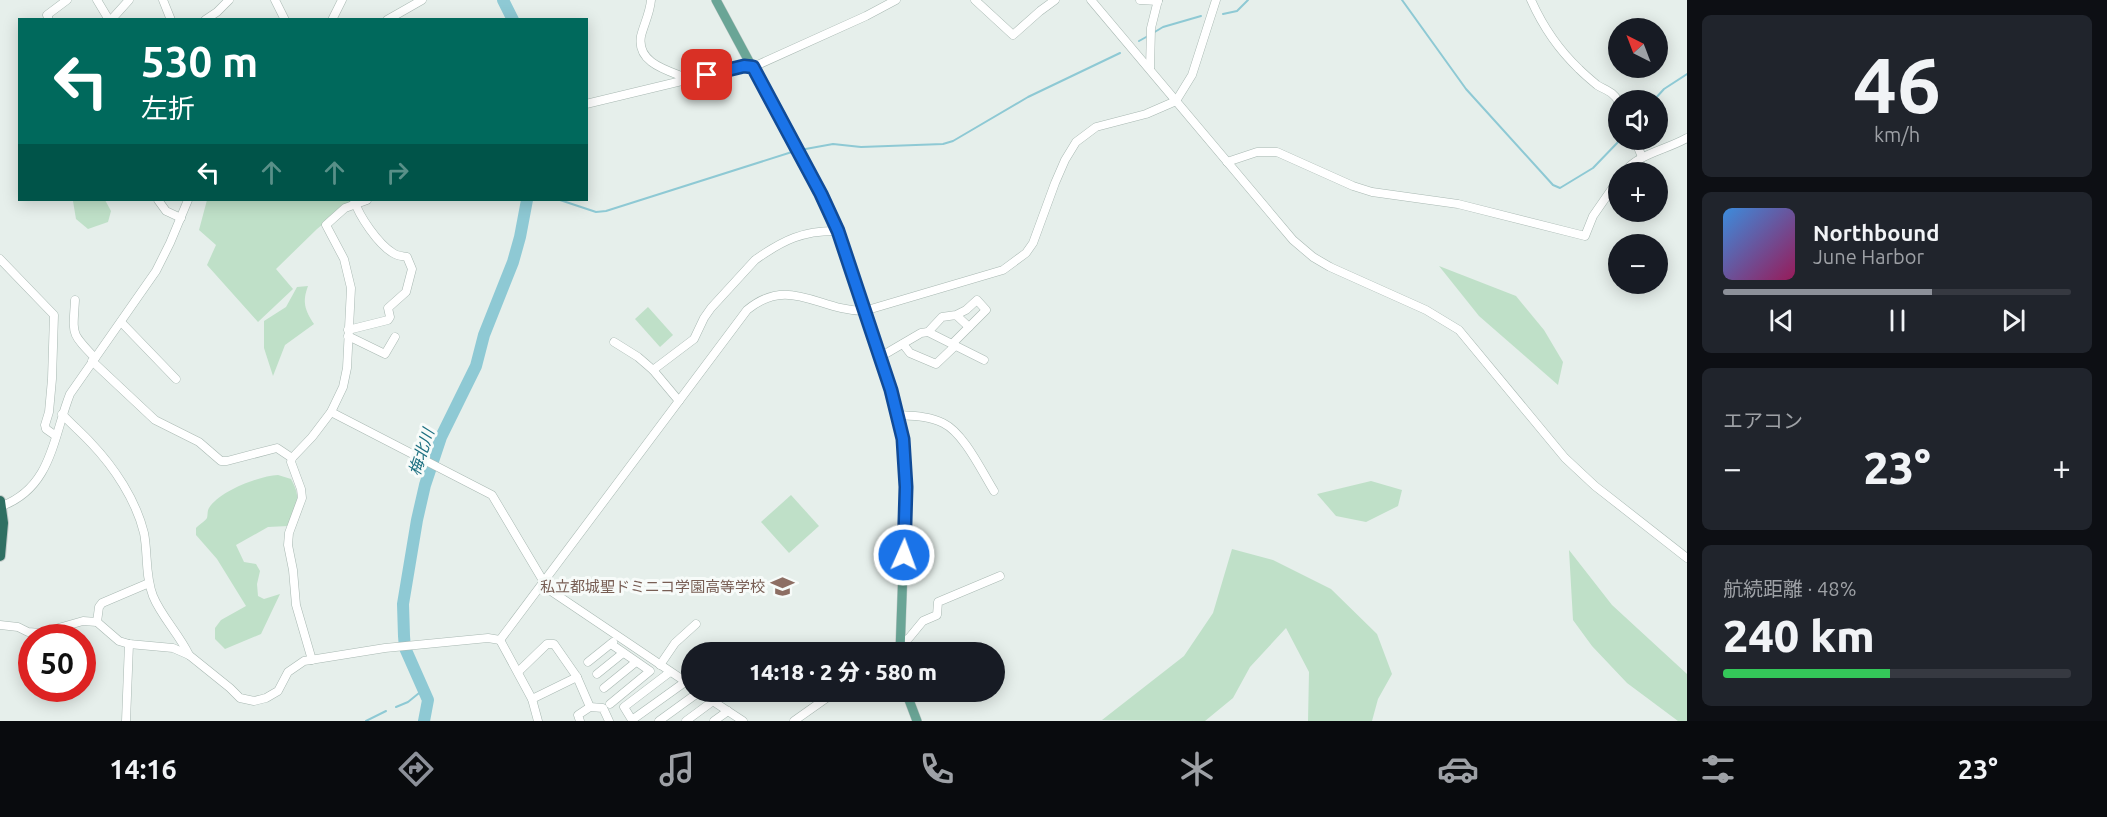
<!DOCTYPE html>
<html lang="ja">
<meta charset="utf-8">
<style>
:root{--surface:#171b24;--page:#20242c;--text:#f1f3f6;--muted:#9ea1a6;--line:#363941;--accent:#8c9099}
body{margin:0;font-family:Ubuntu,"Noto Sans JP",sans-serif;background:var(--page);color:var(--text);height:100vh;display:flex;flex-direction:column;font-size:22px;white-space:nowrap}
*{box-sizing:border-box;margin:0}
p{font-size:20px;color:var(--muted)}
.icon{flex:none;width:33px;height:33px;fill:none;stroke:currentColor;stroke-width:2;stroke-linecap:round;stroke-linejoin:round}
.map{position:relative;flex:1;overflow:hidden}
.panel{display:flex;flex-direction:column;gap:15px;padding:15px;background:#0d0f14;width:420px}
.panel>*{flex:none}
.hud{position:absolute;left:18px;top:18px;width:570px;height:183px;border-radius:0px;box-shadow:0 3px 15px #0003;background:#00695c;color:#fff;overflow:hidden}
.needle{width:39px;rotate:318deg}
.controls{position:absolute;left:1608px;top:18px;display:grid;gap:12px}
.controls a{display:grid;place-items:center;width:60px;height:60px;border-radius:50%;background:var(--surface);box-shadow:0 3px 15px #0003;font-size:30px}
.speed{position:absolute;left:18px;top:624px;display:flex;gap:12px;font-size:30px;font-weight:700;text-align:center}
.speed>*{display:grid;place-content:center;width:78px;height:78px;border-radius:50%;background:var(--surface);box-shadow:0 3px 15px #0003;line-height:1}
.speed .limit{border:9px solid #d22;background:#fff;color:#111}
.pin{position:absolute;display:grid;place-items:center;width:51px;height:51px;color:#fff;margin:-26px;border-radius:12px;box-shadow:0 3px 9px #0006}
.me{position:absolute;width:66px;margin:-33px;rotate:2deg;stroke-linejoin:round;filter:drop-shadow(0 0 4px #0008)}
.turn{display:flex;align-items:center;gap:21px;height:126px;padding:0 24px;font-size:27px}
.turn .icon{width:78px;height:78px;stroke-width:2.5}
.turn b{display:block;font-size:42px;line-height:51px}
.lanes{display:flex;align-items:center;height:57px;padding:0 24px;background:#0003;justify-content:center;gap:30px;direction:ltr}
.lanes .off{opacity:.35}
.big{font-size:45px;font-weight:800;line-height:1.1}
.panel .tile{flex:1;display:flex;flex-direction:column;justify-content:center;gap:9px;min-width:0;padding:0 21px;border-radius:9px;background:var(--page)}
.panel .dial{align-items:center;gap:0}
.dial b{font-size:78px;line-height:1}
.song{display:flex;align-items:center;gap:18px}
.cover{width:72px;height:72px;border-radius:9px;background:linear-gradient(135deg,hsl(210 70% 55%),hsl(330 70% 35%))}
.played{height:6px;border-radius:3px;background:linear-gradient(90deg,var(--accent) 60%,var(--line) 60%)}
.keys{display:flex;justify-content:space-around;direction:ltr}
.heat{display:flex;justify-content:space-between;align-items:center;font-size:33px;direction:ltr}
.charge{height:9px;border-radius:4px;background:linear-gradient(90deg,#34c759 48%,var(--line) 0)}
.trip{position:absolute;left:681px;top:642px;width:324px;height:60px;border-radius:30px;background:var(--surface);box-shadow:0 3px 15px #0003;font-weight:800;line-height:60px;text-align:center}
.menu{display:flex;height:96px;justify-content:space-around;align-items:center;background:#090b0e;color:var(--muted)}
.menu .icon{width:42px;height:42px}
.menu .active{color:var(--accent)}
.menu b{font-size:27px;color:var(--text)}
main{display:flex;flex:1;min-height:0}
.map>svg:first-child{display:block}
.green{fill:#bfe0c8}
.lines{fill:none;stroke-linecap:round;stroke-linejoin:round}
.stream{stroke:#8ec9d4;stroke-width:2}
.river{stroke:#8ec9d4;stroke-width:12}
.minor-casing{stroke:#a8b8b2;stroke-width:9}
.major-casing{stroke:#c2cac8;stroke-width:10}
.highway-casing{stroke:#c2cac8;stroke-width:12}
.minor{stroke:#fff;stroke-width:8}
.major{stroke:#6aa596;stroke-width:9}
.highway{stroke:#2f6f62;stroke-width:10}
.route-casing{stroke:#114b97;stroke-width:15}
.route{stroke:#1a73e8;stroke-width:10}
.labels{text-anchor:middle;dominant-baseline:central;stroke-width:6;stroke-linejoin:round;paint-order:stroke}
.education-label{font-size:15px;fill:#785e54;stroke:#f7fbf9;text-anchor:end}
.water-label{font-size:16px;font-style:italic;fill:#1c6f80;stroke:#f7fbf9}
</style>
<main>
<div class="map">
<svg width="1687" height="721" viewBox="0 0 1687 721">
<rect width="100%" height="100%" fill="#e6efeb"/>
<g class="green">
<polygon points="74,200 105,200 111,211 108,222 88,229 76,219 73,201"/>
<polygon points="207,200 351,200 351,201 317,229 276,269 293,289 258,322 207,265 216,245 199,230"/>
<polygon points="1439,266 1516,296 1544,330 1563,362 1558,385 1479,316"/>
<path d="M308 286C302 302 305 310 314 324L285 345 273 376 264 348V321L286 307 297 287Z"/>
<polygon points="648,307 673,335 660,347 635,319"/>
<path d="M278 475 291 479C302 499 297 507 288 526L268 527 236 545 244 562 256 564 260 571 257 584 258 596 264 599 280 594 261 634 225 649 215 639V628L221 620 246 606 217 559 196 535V528C199 525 205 521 207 518 208 515 207 511 209 508 220 491 259 476 278 475Z"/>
<polygon points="1371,481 1402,490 1398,506 1366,522 1336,516 1317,494"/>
<polygon points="791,495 819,526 789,553 761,522"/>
<polygon points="1232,549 1273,560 1331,589 1377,634 1392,674 1378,699 1372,721 1308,721 1309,672 1286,628 1250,667 1233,698 1205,721 1102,720 1184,656 1213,613"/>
<polygon points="1569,550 1612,605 1687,674 1687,721 1678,721 1627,683 1592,646 1573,620"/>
</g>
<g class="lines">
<g class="stream">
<polyline points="1402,0 1466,89 1553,185 1560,188 1593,168 1620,140"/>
<polyline points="1223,14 1237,11 1248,0"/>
<polyline points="1153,33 1163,27 1201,16"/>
<polyline points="1139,41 1148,36"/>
<polyline points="1654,100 1664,89 1687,74"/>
<polyline points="800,150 833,144 861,147 943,144 953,141 1028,97 1120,53"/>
<polyline points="560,200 596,212 606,211 795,151"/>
<polyline points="396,707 408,702 424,689"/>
<polyline points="366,721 386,711"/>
</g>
<g class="river">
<polyline points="503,0 513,20"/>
<polyline points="424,721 428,700 405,648 404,636 403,604 417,520 425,485 441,437 476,366 484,335 513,262 520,237 527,200"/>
</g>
<defs>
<g id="minor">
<polyline points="97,0 109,20"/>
<polyline points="163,0 171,20"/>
<polyline points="275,0 285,20"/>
<path d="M651 0C650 13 644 24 641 36 636 64 670 71 689 79"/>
<polyline points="975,0 1013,35 1040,11 1055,0"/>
<polyline points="1091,0 1293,240 1313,257 1330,267 1426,310 1459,330 1565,458 1595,486 1687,558"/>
<polyline points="1140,0 1158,1"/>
<path d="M1531 0C1543 27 1558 49 1579 69 1584 74 1591 80 1597 85 1605 90 1614 92 1618 101"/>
<polyline points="49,20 47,15 67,0"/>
<polyline points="111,20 129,0"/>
<polyline points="205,20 217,12 229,0"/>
<polyline points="332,20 342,0"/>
<polyline points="387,20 422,0"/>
<polyline points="1150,68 1151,28 1158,0"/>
<polyline points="586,104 744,66 753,67 866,16 896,0"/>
<polyline points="1635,140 1642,157"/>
<polyline points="1227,162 1257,152 1277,152 1353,186 1372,192 1458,204 1585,236 1593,216 1618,180"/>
<path d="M1624 172C1640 153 1666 150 1687 138"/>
<polyline points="158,200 166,211 181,218"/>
<polyline points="0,259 54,315 52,379 49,412 45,425 46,429 56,436"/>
<path d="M75 300C73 335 70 332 95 358"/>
<polyline points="121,322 176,379"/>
<path d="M348 330 388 320 390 317 388 308 406 292 412 269 407 257C402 256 397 256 393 253 378 244 359 216 354 200"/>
<polyline points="928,332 984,360"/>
<polyline points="348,336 385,354 395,337"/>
<polyline points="614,342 638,357 653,370"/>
<polyline points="903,344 910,353 936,364 955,346"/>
<polyline points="952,344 969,327"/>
<polyline points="880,357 921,333 928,332 942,317 956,315 969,327 986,310 977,300 966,310 956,315"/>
<polyline points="92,361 155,420 199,442 221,461 227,461 277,448 292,458"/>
<path d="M679 401 653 370 694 339 704 318 711 308 755 260C783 240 804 230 838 231"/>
<polyline points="331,412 492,495 548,589 692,686"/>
<path d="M62 414C71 424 82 433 91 443 114 467 136 500 144 533 148 553 145 576 153 596 161 616 179 634 189 655"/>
<path d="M897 415C913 416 929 416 943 423 964 433 982 472 994 491"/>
<path d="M2 506C52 487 53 437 70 394L156 271 170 243 188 200"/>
<polyline points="97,622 99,607 102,603 149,583"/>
<polyline points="0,625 18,627 28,632 41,633 83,621 97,622 119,641 129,644 173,648 189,655 230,688 240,698 254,701 266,698 278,691 288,672 304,661 385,648 488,638 500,640"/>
<path d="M500 640 747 310C789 275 819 311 864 311L1003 270 1026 253 1033 243 1055 183 1065 160 1076 142 1096 127 1146 114 1176 101 1192 75 1216 0"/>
<polyline points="500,640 532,699 538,721"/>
<polyline points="890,652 909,638 923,621 937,615 938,602 1000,576"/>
<polyline points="312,660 296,605 293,570 288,545 289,533 302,498 301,489 291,462 292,458 312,437 331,412 343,387 347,368 351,288 344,259 326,225 345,208 367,200"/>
<polyline points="588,662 613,642"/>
<polyline points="660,665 675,643 696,624"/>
<polyline points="518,672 547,644 554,644 577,677 590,707"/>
<polyline points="670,672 624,707 632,720 685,682"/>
<polyline points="597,674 623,653"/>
<polyline points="604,688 636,662"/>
<polyline points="699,692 743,721"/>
<polyline points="532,699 577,677"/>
<polyline points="610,704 650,671 611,644"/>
<polyline points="126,721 129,644"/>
<polyline points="580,721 578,715 590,707 603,708 609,721"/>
<polyline points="659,721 699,692"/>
<polyline points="686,721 713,701"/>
<polyline points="714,721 728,711"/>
<polyline points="794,721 835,692"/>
</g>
<g id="major">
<polyline points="716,0 831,214 891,390 903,439 906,487 900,652"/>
<polyline points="906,692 917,721"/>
</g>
<polyline id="highway" points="0,501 3,523 0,556"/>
</defs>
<use href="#minor" class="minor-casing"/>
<use href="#major" class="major-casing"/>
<use href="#highway" class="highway-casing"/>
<use href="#minor" class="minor"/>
<use href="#major" class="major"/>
<use href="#highway" class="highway"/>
</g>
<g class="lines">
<defs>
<polyline id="route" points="707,75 744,66 753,67 821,194 838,231 891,390 903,439 906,487 904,555"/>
</defs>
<use href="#route" class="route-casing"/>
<use href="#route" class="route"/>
</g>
<defs>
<symbol id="school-bare" viewBox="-9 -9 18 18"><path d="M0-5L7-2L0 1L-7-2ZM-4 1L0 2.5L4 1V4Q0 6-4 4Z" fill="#8d6e63" stroke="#f7fbf9" stroke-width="2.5" paint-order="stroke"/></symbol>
</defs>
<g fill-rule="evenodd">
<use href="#school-bare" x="766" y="570" width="33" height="33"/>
</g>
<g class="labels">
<g class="education-label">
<text x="765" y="586">私立都城聖ドミニコ学園高等学校</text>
</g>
<g class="water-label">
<text transform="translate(421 452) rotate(-72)">梅北川</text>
</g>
</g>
</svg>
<div class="controls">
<a><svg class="needle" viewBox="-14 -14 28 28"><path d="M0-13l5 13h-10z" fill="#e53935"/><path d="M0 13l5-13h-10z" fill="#9ea1a6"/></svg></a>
<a><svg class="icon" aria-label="sound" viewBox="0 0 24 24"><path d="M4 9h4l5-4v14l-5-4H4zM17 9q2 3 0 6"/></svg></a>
<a>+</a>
<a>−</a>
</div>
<div class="speed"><div class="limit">50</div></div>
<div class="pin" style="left:707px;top:75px;background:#d93025"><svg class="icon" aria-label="arrive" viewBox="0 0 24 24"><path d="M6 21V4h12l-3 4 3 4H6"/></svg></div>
<svg class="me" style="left:904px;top:555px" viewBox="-20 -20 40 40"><circle r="17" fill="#1a73e8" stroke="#fff" stroke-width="3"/><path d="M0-11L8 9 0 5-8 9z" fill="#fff"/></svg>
<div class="trip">14:18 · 2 分 · 580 m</div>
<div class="hud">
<div class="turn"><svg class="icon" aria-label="left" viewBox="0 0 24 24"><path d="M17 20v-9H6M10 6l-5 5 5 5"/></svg><div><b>530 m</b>左折</div></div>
<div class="lanes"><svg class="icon" aria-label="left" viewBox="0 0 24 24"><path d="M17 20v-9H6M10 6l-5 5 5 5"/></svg><svg class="icon off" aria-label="ahead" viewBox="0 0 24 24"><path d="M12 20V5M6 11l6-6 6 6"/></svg><svg class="icon off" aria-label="ahead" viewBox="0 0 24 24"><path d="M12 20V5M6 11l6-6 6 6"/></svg><svg class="icon off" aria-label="right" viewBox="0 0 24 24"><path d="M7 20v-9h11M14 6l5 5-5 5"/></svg></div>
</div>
</div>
<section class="panel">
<div class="tile dial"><b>46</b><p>km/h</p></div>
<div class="tile">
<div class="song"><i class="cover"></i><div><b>Northbound</b><p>June Harbor</p></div></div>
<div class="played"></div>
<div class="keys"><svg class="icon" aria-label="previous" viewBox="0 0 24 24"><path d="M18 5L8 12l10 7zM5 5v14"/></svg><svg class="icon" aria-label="pause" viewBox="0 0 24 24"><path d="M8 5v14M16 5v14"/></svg><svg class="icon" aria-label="next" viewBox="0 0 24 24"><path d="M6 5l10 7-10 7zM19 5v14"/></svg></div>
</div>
<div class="tile"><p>エアコン</p>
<div class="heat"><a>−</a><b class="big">23°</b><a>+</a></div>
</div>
<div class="tile"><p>航続距離 · 48%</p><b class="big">240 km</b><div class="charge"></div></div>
</section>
</main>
<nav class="menu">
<b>14:16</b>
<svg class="icon active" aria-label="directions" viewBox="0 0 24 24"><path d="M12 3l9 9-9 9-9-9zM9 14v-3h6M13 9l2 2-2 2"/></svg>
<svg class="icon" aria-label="music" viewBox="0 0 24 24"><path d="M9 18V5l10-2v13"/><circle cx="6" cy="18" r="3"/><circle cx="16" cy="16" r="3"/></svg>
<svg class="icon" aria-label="phone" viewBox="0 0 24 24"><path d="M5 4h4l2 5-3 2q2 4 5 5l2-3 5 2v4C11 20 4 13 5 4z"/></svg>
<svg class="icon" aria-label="climate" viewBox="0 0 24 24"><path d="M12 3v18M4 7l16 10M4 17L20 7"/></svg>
<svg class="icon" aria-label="car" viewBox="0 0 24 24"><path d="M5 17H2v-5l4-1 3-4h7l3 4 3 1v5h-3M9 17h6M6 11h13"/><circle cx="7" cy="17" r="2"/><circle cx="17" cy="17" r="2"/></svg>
<svg class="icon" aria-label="filters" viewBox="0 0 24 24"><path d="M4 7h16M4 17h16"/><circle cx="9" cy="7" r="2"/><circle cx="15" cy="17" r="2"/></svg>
<b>23°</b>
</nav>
